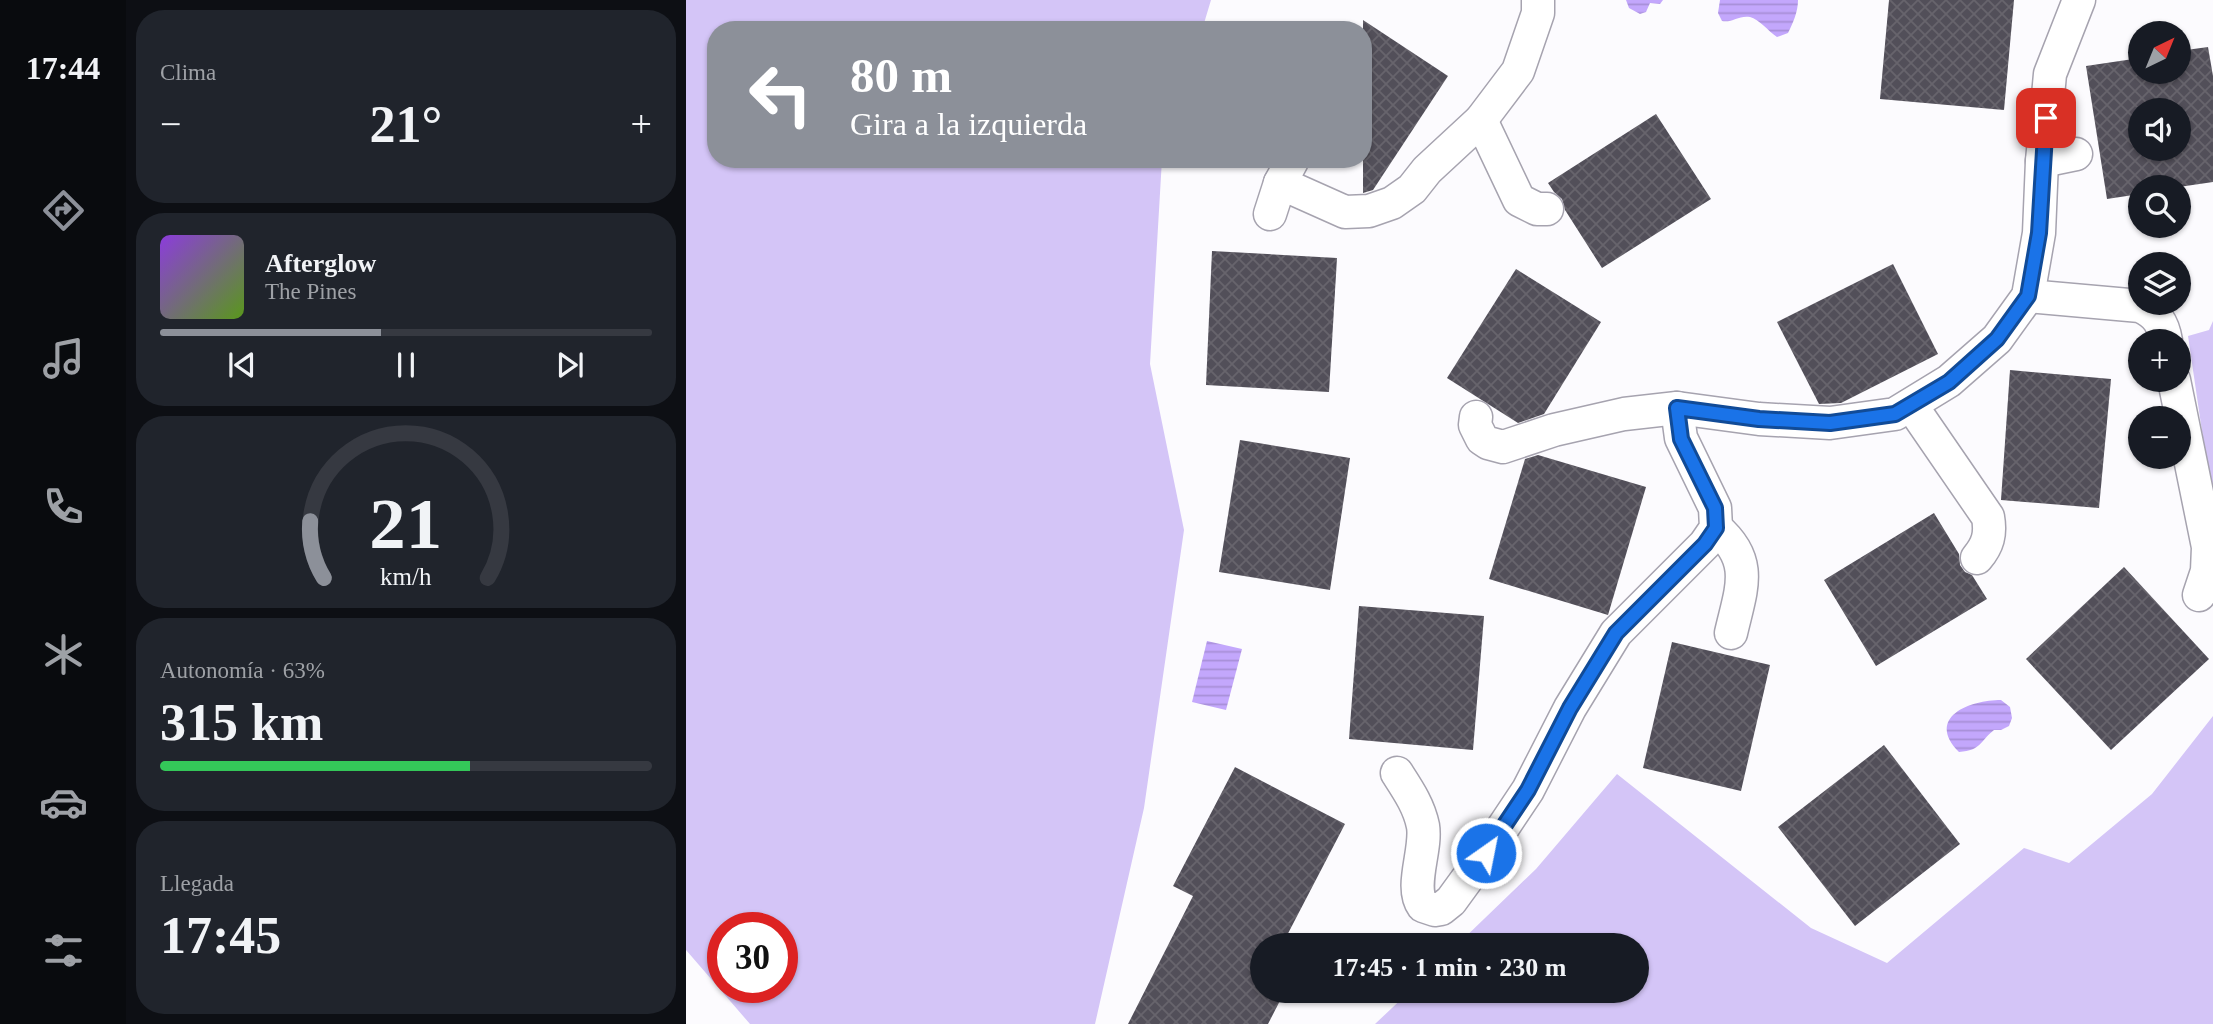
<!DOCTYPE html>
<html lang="es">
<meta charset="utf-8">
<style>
:root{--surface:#171b24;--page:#20242c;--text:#f1f3f6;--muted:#9ea1a6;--line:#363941;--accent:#8c9099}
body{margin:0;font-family:"Times New Roman",serif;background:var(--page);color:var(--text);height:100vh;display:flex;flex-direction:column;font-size:26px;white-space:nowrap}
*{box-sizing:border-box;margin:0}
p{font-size:23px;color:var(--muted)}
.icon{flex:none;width:38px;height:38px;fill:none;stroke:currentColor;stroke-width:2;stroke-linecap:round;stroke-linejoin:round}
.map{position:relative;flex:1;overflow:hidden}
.panel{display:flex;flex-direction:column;gap:10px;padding:10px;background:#0d0f14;width:560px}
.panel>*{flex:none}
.banner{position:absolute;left:21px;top:21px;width:665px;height:147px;border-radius:28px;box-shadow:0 2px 5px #0004;background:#8c9099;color:#fff;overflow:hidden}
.needle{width:46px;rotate:43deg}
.buttons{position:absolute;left:1442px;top:21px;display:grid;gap:14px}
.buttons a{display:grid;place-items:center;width:63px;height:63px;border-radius:50%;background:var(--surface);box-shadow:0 2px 5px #0004;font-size:35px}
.speed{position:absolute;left:21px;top:912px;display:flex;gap:14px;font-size:35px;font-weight:700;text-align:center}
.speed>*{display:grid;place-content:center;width:91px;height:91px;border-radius:50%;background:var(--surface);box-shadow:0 2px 5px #0004;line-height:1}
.speed .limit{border:10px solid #d22;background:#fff;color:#111}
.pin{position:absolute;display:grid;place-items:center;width:60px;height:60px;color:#fff;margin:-30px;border-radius:14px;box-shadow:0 4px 10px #0006}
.me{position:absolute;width:77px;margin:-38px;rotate:33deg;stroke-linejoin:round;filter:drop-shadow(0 0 5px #0008)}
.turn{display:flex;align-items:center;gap:24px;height:147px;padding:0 28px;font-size:32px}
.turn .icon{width:91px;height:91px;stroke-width:2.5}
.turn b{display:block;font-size:49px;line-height:60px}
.big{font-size:52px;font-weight:800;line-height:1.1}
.panel .widget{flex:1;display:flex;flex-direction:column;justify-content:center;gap:10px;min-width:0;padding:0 24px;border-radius:28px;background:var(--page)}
.panel .dial{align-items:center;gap:0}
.dial svg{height:182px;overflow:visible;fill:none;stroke:var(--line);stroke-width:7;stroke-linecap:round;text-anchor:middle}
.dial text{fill:var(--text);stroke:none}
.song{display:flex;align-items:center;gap:21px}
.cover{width:84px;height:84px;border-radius:10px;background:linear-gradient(135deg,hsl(270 70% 55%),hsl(90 70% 35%))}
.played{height:7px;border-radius:4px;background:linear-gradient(90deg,var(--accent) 45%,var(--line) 45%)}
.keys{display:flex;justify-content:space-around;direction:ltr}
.heat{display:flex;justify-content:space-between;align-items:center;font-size:38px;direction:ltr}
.charge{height:10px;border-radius:5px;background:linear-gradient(90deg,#34c759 63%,var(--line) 0)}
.trip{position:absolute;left:564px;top:933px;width:399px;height:70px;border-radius:35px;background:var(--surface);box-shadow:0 2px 5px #0004;font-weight:800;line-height:70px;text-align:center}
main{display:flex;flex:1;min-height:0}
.tab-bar{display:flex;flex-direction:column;width:126px;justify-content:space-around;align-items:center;background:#090b0e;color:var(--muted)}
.tab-bar .icon{width:49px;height:49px}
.tab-bar .selected{color:var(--accent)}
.tab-bar b{font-size:32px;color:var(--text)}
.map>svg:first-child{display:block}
.grass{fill:#d4c5f7;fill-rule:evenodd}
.water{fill:url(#water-rules)}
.building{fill:url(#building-cross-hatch);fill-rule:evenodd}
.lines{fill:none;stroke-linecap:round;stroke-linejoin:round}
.minor-casing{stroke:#a6a3af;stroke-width:35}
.minor{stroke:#fff;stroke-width:32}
.route-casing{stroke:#114b97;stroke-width:18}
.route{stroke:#1a73e8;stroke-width:12}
</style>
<main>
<nav class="tab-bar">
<b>17:44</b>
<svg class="icon selected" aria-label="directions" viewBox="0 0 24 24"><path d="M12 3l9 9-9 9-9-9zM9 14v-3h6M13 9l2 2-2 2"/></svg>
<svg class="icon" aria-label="music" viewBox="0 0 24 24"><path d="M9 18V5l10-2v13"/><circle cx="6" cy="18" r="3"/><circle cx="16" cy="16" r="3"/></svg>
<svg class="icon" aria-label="phone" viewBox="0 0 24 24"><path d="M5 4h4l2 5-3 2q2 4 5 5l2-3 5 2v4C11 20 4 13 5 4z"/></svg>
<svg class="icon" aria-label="climate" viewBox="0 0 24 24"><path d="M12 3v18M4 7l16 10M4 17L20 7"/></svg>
<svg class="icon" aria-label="car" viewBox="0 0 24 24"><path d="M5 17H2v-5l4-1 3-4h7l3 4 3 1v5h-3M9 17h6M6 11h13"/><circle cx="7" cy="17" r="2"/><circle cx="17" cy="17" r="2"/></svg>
<svg class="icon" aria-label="filters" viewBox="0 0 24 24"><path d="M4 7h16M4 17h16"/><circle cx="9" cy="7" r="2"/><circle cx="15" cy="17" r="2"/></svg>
</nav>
<section class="panel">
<div class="widget"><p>Clima</p>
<div class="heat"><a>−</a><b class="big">21°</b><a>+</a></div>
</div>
<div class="widget">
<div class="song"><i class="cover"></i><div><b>Afterglow</b><p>The Pines</p></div></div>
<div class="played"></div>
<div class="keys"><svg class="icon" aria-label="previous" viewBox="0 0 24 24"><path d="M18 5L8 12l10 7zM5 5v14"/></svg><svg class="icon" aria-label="pause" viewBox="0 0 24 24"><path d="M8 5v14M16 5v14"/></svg><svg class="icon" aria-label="next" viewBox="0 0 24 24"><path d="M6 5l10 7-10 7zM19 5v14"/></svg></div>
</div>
<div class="widget dial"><svg viewBox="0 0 100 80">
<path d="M14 69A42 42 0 1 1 86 69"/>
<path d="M14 69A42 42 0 0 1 8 44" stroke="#8c9099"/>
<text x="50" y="56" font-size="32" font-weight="700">21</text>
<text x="50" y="72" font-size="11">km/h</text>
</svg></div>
<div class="widget"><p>Autonomía · 63%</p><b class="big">315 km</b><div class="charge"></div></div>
<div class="widget"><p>Llegada</p><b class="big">17:45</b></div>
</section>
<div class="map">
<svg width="1527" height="1024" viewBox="0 0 1527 1024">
<defs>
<pattern id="water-rules" width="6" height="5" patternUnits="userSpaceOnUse" patternTransform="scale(1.75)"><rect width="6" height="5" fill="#c3a7fc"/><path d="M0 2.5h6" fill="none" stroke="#a78fd7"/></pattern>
<pattern id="building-cross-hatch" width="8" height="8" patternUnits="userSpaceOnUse" patternTransform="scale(1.75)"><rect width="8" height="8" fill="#524f59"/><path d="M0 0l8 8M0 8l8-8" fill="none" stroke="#67646c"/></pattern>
</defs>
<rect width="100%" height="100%" fill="#fcfbfe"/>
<g class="grass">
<path d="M0 0H525L516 30H30V159H476L464 364 498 530 458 808 409 1024H64L0 950ZM37 928H96V987H37Z"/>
<polygon points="1527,321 1527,506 1502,336 1523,330"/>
<polygon points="1527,716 1527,1024 689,1024 724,991 950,990 950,945 771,945 850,869 931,774 1125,928 1201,963 1338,848 1383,863 1466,794"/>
</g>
<g class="water">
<polygon points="940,0 977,0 974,4 964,3 960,12 954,14 943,8"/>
<path d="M1034 0H1112C1112 12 1107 23 1102 33L1091 37C1082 31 1073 19 1064 17 1053 15 1046 23 1036 21L1032 13Z"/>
<polygon points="521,641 556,649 540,710 506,702"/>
<path d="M1315 700 1324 707 1326 718 1323 726 1315 730H1308C1293 742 1296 750 1273 752 1239 717 1284 700 1315 700Z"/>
</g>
<g class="building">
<polygon points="1203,0 1328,0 1318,110 1194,99"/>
<polygon points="677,20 762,76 687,190 677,193"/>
<path d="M1522 47 1527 76V182L1493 187H1454V194L1421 199 1400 66 1454 58V72H1493V51ZM1454 110H1493V149H1454Z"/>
<polygon points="970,114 1025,199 916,268 879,210 876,199 868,192 862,183"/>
<polygon points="526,251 651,258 643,392 520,385"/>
<polygon points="1207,264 1252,354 1155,403 1133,404 1091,322"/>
<polygon points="830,269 915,322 858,414 832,423 761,378"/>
<polygon points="1324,370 1425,379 1413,508 1315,500"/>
<polygon points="554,440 664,458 644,590 533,572"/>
<polygon points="852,455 960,487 922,615 803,579 839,459"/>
<polygon points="1248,513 1273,554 1274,565 1279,572 1286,575 1301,599 1190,666 1138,580"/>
<polygon points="1438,567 1523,659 1425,750 1340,659"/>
<polygon points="673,606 798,616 787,750 663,739"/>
<polygon points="986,642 1084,665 1055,791 957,768"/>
<polygon points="1198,745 1274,844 1169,926 1092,827"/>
<polygon points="549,767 659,824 596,945 576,945 576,990 599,991 582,1024 442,1024 507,896 487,886"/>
</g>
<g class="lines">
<defs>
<g id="minor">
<polyline points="795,120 833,200 851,209 861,209"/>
<polyline points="1356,161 1390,154"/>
<polyline points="594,183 659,212 683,211 706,203 726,189 741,170 795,120 832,71 852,13 852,0"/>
<polyline points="584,214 594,183 606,161"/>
<path d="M1342 296 1454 306C1471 314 1477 323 1480 341"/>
<polyline points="1488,380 1522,547 1521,571 1513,595"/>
<path d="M1225 405 1302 517C1305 534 1302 545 1291 558"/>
<polyline points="790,417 789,425 796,439 802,443 817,447 868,430 938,414 991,408 1073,419 1144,423 1209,414 1263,381 1311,339 1342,296 1353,233 1356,161 1364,74 1393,0"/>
<path d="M1030 528C1069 561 1055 589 1045 633"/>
<path d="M711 773C722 790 733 806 737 826 741 850 723 887 737 906L749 910 755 909 765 901 800 853 842 790 884 708 930 633 1019 544 1030 528 1029 508 995 438 991 408"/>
</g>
</defs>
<use href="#minor" class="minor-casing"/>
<use href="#minor" class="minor"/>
</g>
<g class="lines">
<defs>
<polyline id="route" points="800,853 842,790 884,708 930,633 1019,544 1030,528 1029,508 995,439 991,408 1073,419 1144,423 1209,414 1263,382 1311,339 1342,296 1353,233 1360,118"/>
</defs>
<use href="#route" class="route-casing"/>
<use href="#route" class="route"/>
</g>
</svg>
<div class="buttons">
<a><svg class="needle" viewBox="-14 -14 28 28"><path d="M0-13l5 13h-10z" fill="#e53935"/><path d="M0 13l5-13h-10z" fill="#9ea1a6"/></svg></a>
<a><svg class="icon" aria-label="sound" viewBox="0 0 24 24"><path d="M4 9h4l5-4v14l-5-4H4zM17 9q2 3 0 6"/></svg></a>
<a><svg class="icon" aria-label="search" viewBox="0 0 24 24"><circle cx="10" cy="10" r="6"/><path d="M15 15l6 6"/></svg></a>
<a><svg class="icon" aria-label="layers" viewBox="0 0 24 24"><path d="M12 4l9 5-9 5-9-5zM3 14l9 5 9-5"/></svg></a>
<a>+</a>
<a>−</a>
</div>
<div class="speed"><div class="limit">30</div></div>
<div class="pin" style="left:1360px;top:118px;background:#d93025"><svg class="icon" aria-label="arrive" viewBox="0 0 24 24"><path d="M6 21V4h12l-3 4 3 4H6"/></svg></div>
<svg class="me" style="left:800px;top:853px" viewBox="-20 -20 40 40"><circle r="17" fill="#1a73e8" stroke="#fff" stroke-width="3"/><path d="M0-11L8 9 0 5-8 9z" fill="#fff"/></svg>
<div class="trip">17:45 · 1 min · 230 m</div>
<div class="banner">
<div class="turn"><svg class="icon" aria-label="left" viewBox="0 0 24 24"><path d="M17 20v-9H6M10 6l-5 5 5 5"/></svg><div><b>80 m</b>Gira a la izquierda</div></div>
</div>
</div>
</main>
